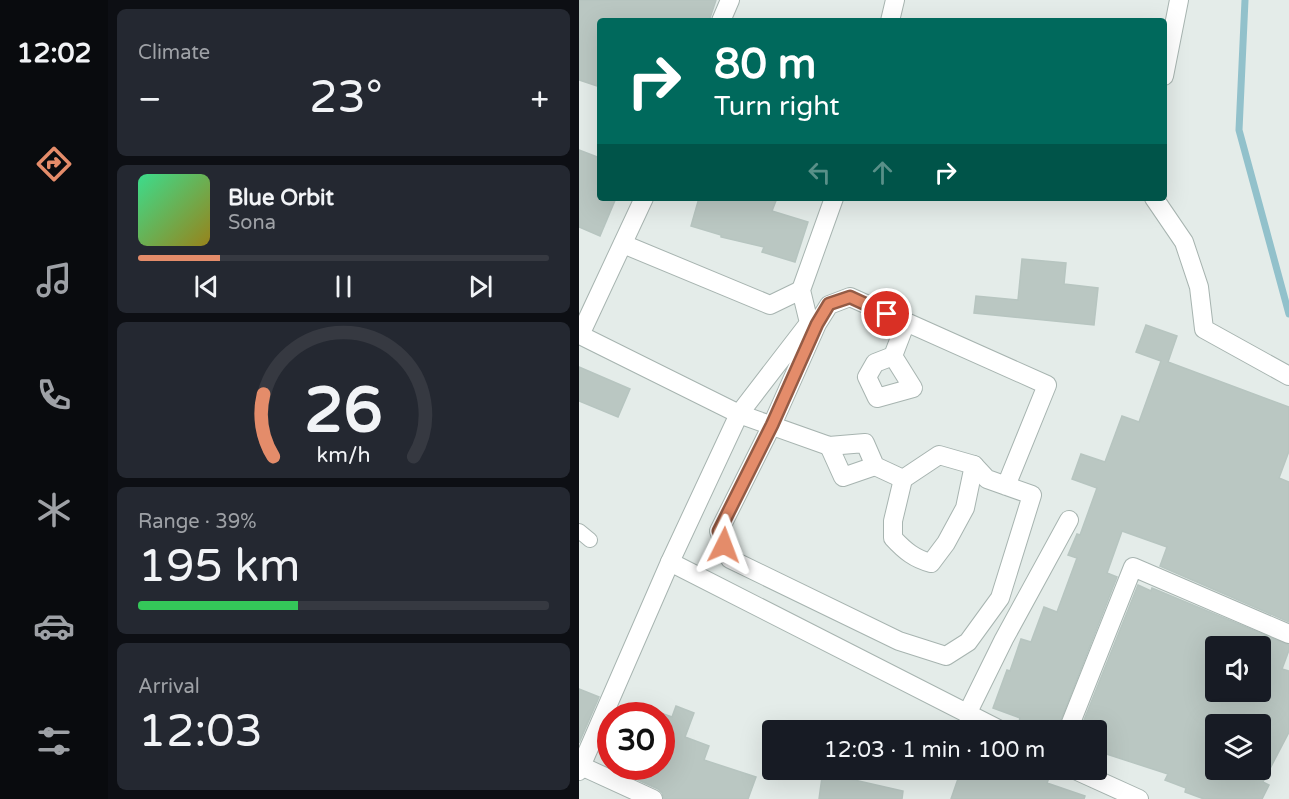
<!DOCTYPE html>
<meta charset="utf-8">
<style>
:root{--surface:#171b24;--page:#242831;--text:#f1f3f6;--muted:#9ea1a6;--line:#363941;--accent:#e48c6a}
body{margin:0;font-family:"Varela Round",sans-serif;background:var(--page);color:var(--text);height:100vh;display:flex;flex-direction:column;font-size:22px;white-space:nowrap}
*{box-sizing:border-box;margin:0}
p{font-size:20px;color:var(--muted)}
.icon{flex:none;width:33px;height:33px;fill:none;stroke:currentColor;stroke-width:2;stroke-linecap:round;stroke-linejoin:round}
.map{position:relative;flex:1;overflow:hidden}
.side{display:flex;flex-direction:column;gap:9px;padding:9px;background:#0d0f14;width:471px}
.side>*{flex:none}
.guide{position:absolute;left:18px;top:18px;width:570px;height:183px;border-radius:6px;box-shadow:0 6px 24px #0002;background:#00695c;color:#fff;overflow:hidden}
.tools{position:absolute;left:626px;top:636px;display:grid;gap:12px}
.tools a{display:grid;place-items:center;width:66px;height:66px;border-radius:6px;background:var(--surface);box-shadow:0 6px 24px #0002;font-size:30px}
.speed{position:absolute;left:18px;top:702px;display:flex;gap:12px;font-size:30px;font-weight:700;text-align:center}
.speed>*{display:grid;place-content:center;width:78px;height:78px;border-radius:50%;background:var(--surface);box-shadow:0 6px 24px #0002;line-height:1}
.speed .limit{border:9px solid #d22;background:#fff;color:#111}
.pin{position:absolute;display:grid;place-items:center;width:51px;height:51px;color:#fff;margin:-26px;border:3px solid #fff;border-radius:50%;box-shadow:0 2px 6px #0007}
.me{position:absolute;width:66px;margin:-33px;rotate:3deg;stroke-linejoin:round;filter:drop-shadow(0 0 4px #0008)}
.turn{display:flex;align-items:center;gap:21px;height:126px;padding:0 18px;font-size:27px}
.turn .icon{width:78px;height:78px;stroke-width:2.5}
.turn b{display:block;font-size:42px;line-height:51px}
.lanes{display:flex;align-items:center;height:57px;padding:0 18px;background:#0003;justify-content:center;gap:30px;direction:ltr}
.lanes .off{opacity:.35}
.big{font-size:45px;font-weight:600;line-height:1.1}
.side .tile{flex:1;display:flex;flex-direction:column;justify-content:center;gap:9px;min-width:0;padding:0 21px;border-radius:9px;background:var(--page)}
.side .dial{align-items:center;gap:0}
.dial svg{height:156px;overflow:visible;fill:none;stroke:var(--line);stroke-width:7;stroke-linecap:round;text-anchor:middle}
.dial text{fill:var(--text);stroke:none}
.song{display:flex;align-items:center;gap:18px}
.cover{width:72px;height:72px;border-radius:9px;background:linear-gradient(135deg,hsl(150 70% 55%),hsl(50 70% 35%))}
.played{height:6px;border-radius:3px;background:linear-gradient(90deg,var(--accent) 20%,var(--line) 20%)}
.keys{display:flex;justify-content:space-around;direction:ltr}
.heat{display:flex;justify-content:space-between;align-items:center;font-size:33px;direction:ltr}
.charge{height:9px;border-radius:4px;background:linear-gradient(90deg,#34c759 39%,var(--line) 0)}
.trip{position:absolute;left:183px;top:720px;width:345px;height:60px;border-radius:6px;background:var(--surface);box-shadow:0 6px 24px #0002;font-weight:600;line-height:60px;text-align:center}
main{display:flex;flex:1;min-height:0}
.tab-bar{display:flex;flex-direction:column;width:108px;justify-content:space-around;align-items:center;background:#090b0e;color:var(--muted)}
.tab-bar .icon{width:42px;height:42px}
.tab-bar .selected{color:var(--accent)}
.tab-bar b{font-size:27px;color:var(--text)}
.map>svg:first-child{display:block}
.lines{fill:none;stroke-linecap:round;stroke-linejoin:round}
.stream{stroke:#92c1cb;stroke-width:7}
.building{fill:#bac7c2;stroke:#b7c5c0;stroke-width:1.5;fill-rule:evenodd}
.lane-casing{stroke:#a7b4b0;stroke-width:16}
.street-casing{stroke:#a7b4b0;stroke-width:20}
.lane{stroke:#fff;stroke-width:14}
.street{stroke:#fff;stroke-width:18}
.route-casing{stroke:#945b45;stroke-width:15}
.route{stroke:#e48c6a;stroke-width:10}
</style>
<main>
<nav class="tab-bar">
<b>12:02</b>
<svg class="icon selected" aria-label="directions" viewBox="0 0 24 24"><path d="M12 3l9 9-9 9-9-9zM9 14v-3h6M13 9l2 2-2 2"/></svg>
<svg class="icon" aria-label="music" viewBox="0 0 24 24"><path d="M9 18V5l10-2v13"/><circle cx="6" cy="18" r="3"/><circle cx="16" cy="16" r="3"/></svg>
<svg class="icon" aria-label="phone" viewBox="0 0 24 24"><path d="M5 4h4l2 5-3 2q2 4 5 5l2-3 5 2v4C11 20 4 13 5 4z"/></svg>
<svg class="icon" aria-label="climate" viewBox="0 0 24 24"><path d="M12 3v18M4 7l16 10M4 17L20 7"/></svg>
<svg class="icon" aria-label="car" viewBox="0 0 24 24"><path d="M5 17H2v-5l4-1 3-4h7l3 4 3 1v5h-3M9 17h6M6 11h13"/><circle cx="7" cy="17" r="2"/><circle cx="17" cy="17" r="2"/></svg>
<svg class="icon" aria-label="filters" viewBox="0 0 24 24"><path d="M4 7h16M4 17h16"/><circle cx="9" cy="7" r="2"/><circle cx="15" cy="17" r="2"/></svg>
</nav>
<section class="side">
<div class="tile"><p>Climate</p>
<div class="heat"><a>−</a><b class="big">23°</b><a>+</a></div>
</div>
<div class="tile">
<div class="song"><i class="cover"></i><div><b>Blue Orbit</b><p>Sona</p></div></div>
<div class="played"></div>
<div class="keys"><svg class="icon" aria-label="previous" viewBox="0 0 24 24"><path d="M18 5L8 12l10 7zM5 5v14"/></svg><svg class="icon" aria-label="pause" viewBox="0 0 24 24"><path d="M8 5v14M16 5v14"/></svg><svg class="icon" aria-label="next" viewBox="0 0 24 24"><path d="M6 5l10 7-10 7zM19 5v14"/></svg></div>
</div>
<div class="tile dial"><svg viewBox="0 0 100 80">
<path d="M14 69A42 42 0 1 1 86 69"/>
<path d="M14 69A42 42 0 0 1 9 37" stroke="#e48c6a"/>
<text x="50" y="56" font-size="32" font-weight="700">26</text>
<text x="50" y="72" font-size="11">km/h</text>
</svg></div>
<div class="tile"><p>Range · 39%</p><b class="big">195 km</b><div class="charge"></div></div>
<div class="tile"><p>Arrival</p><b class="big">12:03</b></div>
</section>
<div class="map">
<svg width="710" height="799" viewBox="0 0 710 799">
<rect width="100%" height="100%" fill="#e4ece9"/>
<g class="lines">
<polyline class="stream" points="666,0 660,130 710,314"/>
</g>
<g class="building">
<polygon points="0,0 137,0 130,21 21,21 21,87 0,80"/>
<polygon points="0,150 21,158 21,198 37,198 21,236 0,227"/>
<polygon points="120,198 198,198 193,211 229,222 216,262 183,252 185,247 142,237 142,235 112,226"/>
<polygon points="443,259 487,263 485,284 519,288 515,325 395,313 397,296 439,300"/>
<polygon points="567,325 598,336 589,362 710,407 710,451 700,478 710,482 710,622 581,566 588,547 543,531 528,573 538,577 478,730 450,730 439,726 441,718 414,708 428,670 431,671 442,639 452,642 465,607 478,612 498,558 489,555 498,534 501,535 518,488 493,479 502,454 526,462 543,416 560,422 582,361 557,352"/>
<polygon points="0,367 51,389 39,417 0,401"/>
<path d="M559 585 572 591 573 588 710 645V650L703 669 710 671V732L684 782 690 785 683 799H625L606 792 607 788 586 780 589 774 518 751V730H501ZM636 646H681V692H636ZM636 714 663 724H681V770H636Z"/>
<polygon points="0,689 20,697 0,743"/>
<polygon points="97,706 115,713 106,737 130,746 125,760 177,777 169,799 85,799 83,793 79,789 55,778 60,766 82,766 82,713 93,717"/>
<polygon points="244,770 272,770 271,779 324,791 323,799 240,799"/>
<polygon points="391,770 473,770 468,783 506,796 505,799 372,799 381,773 389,776"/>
</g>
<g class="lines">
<defs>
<polyline id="lane" points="0,531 11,540"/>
<g id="street">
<polyline points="142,21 151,0"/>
<polyline points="311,21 316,0"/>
<polyline points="585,76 600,0"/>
<polyline points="255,198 222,290 230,323 160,414 250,446 286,443 296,466 324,479 360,455 395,465 408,479 453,495 421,598 389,642 367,656 320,641 151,559 140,531 193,425 238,324 250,305 271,297 468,385 427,486"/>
<polyline points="575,198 605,242 620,287 625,329 710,376"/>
<polyline points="44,244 191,305 222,290"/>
<polyline points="314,356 334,388 298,398 288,377 296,363 314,356 327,322"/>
<polyline points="250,446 264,477 296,466"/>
<path d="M324 479 314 521V538C326 551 336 559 352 563L367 543 386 508 395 465"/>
<polyline points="91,562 421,730"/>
<polyline points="388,714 425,639 490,520"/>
<polyline points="489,730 554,567 710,634"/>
<polyline points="0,765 74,799"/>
<polyline points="496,770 560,799"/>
<polyline points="0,771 91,562 160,414 1,335 65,198"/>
</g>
</defs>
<use href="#lane" class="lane-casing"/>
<use href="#street" class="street-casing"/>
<use href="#lane" class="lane"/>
<use href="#street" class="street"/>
</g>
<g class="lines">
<defs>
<polyline id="route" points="145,545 140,531 193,425 238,324 250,304 271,297 308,314"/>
</defs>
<use href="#route" class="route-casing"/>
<use href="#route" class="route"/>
</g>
</svg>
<div class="tools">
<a><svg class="icon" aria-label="sound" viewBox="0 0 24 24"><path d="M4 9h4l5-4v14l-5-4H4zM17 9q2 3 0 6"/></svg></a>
<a><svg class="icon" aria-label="layers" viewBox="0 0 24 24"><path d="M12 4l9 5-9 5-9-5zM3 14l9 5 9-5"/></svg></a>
</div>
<div class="speed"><div class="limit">30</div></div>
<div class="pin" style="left:308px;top:314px;background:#d93025"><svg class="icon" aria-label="arrive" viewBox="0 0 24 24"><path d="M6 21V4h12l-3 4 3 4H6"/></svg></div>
<svg class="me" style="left:145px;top:545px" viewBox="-20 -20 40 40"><path d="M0-17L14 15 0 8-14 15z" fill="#e48c6a" stroke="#fff" stroke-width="4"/></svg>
<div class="trip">12:03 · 1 min · 100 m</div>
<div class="guide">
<div class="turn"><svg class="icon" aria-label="right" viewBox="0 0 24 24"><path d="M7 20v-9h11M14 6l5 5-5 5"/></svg><div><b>80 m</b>Turn right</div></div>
<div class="lanes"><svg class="icon off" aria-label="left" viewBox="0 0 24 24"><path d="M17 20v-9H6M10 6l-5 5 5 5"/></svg><svg class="icon off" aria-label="ahead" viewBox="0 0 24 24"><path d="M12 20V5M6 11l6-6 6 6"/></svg><svg class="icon" aria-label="right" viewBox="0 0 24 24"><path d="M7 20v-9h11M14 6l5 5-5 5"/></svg></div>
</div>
</div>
</main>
